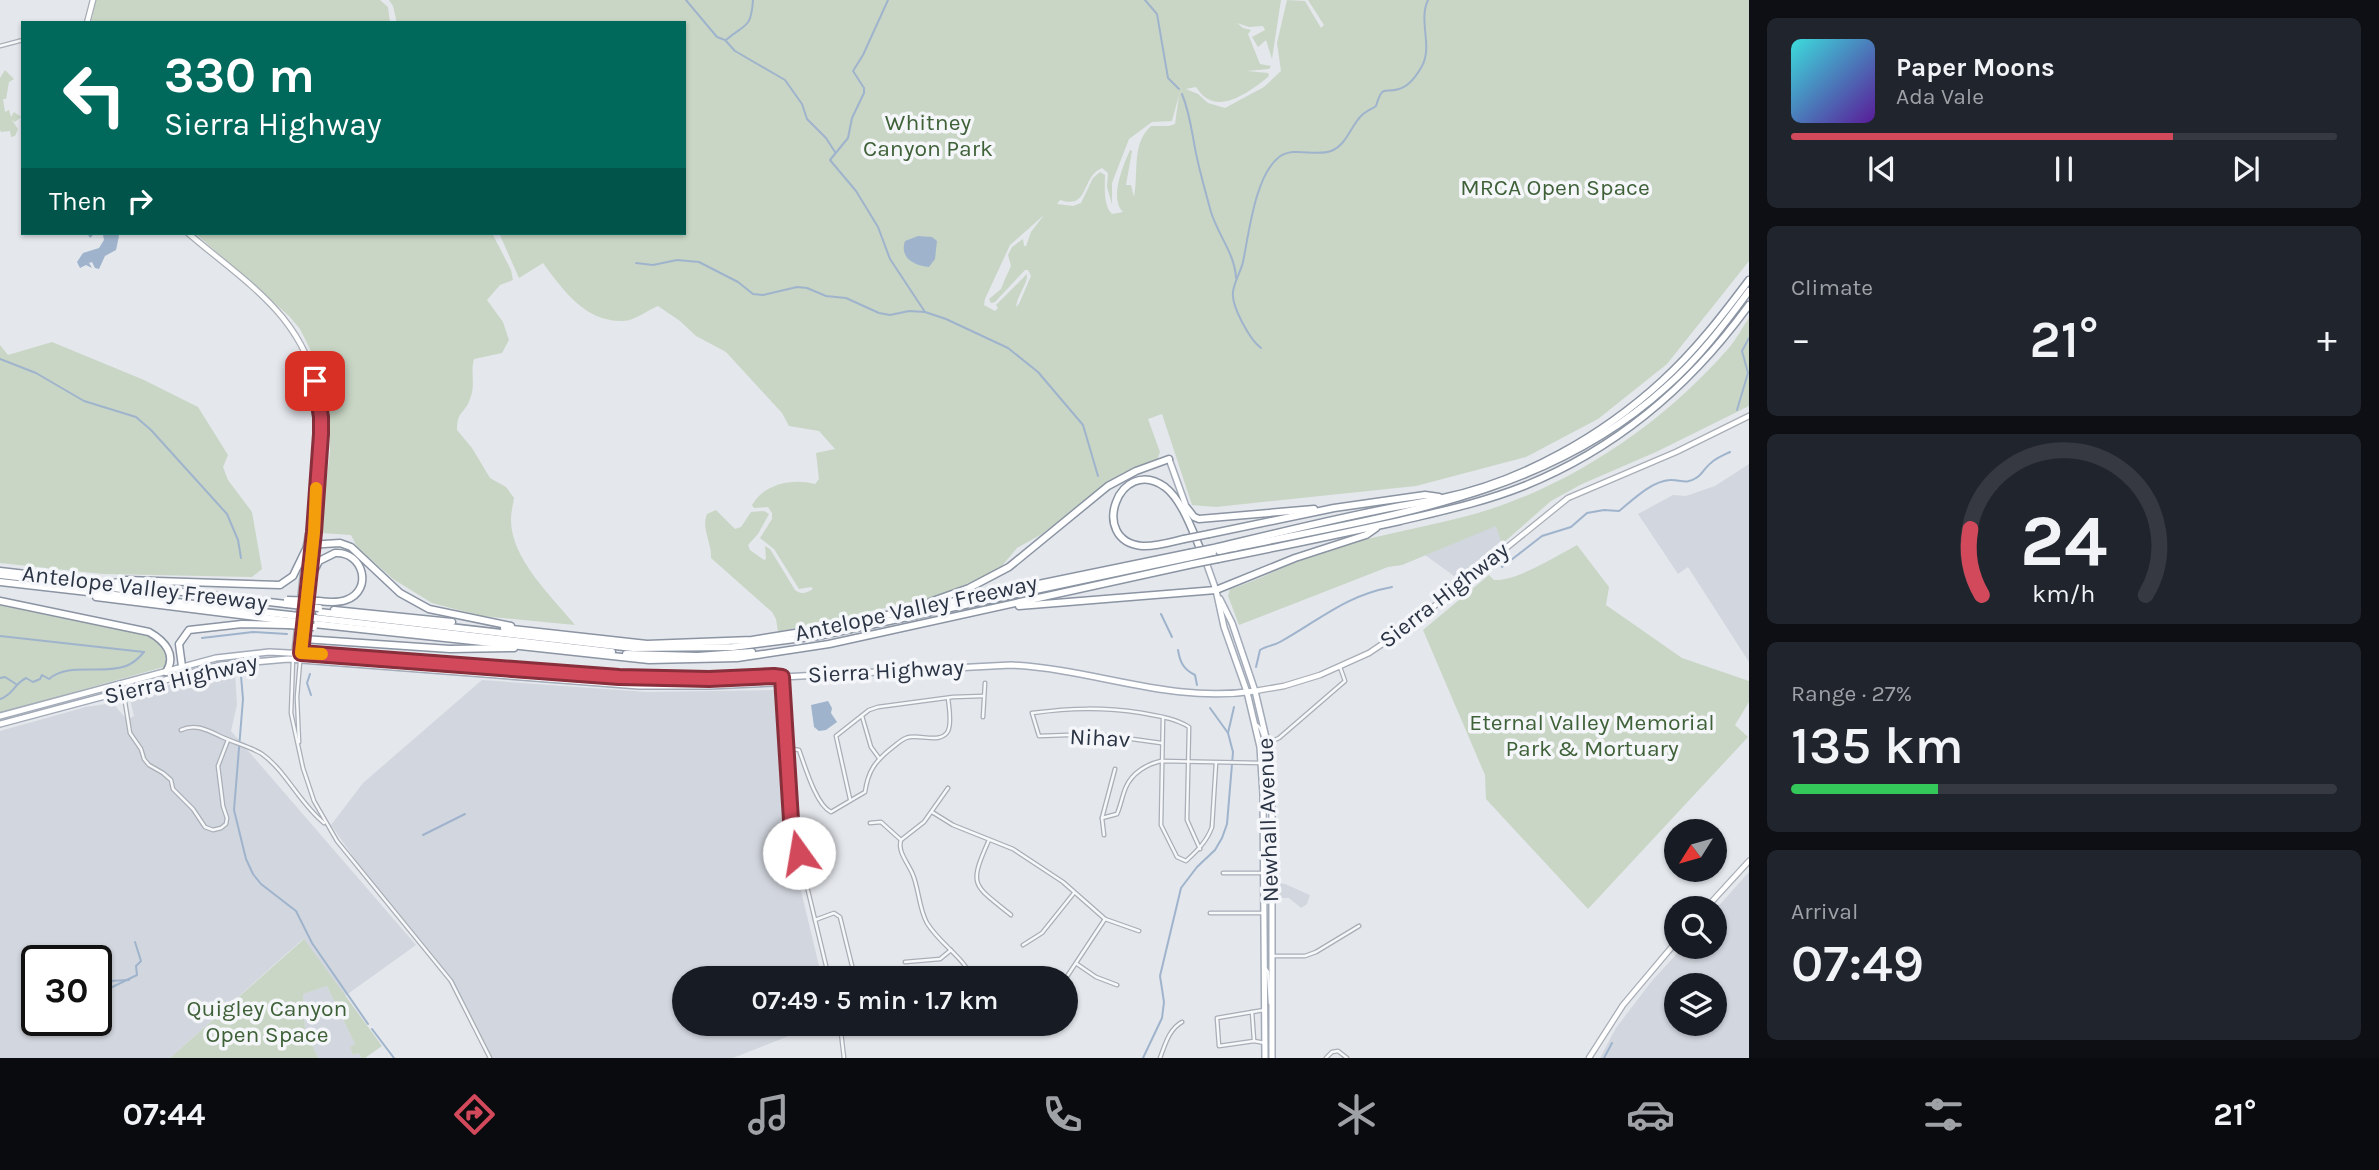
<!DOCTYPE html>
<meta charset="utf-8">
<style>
:root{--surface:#171b24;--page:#20242c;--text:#f1f3f6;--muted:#9ea1a6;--line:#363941;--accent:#d1495b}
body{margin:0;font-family:Karla,sans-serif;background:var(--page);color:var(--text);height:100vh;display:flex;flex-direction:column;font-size:26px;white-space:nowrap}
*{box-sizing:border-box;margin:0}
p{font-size:23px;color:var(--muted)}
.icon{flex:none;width:38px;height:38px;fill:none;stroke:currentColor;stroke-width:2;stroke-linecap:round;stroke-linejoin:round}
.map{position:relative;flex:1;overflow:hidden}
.side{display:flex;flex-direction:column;gap:18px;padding:18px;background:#0d0f14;width:630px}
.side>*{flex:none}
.top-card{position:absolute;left:21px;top:21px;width:665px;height:214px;border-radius:0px;box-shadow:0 2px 5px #0004;background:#00695c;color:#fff;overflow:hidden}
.needle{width:46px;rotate:233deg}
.fabs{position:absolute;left:1664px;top:819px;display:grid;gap:14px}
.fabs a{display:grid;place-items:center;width:63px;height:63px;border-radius:50%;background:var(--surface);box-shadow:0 2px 5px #0004;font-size:35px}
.speed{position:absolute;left:21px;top:945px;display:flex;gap:14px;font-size:35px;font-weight:700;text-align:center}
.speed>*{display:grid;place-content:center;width:91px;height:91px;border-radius:50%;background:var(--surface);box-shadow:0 2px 5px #0004;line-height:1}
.speed .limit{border:4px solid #111;border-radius:10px;background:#fff;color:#111}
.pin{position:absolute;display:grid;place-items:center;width:60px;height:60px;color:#fff;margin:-30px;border-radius:14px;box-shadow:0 4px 10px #0006}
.me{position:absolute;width:77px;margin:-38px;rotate:347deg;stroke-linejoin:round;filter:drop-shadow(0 0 5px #0008)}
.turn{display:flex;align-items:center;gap:24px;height:147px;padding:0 28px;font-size:32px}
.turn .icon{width:91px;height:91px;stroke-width:2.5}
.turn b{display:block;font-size:49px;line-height:60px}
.then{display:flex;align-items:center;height:66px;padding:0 28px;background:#0003;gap:14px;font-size:26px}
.big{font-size:52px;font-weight:600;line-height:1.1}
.side .tile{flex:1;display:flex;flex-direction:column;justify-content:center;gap:10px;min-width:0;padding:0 24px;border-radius:10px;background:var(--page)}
.side .dial{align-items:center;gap:0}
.dial svg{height:182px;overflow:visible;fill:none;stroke:var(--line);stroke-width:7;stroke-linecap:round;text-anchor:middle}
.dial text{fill:var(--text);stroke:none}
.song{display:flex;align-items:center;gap:21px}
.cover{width:84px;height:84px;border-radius:10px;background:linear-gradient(135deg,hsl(180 70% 55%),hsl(270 70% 35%))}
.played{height:7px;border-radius:4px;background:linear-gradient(90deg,var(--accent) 70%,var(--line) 70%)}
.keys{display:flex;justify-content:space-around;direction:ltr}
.heat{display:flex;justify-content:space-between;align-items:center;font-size:38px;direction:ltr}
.charge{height:10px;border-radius:5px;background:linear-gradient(90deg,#34c759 27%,var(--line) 0)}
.trip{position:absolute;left:672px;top:966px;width:406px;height:70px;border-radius:35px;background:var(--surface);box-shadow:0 2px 5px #0004;font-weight:600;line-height:70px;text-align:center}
.menu{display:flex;height:112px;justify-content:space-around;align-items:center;background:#090b0e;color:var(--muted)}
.menu .icon{width:49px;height:49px}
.menu .active{color:var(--accent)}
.menu b{font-size:32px;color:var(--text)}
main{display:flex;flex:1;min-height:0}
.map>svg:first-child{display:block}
.built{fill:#d2d6de;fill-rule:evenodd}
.green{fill:#c9d6c5;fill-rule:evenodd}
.water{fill:#9fb4cc}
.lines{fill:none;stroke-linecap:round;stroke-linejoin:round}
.stream{stroke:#9fb4cc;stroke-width:2}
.street-casing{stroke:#a9aeb7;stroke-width:5}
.secondary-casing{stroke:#a9aeb7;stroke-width:7}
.primary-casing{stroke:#a3abb8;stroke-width:8}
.highway-casing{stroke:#8b94a3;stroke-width:9}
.street{stroke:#f7f8fa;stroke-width:2.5}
.secondary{stroke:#fff;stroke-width:4.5}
.primary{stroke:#fff;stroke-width:5}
.highway{stroke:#fff;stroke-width:6}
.highway-bridge-casing{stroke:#8b94a3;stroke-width:9;stroke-linecap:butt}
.highway-bridge{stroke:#fff;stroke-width:6}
.route-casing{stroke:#882f3b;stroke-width:18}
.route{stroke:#d1495b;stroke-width:12}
.slow{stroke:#f59e0b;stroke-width:12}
.labels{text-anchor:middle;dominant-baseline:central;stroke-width:7;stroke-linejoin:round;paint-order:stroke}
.park-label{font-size:23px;fill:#3f6138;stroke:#f4f6f9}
.street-label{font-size:23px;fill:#2b3445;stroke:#f4f6f9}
</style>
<main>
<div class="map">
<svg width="1749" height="1058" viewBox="0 0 1749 1058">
<rect width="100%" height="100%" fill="#e4e7ec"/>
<g class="built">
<polygon points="1749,464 1749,662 1688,567 1678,574 1638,514 1673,495 1686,496 1715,486"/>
<polygon points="1496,525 1502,540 1457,578 1425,555"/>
<path d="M235 671 237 705 231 731 416 945 345 996 303 939 170 1058H0V731L86 707 113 703 127 720 134 716 129 695 211 674ZM37 961H96V1020H37Z"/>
<polygon points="482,680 647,692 774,690 781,789 787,833 822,978 684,978 684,1024 819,1024 733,1058 492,1058 451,977 359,865 331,825 363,783"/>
<path d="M1749 872V1058H1600L1616 1028 1651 982 1683 947H1715V910ZM1676 985H1715V1024H1676Z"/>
<polygon points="1279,883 1285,884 1310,895 1307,904 1301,908 1289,898 1277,898"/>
<polygon points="327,986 355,1044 350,1047 353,1055 359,1053 361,1058 318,1058 305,1029 303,994"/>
</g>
<g class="green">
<polygon points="96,0 380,0 388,7 390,23 91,23"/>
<path d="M389 0H1281L1272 59 1266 40 1258 47 1252 37 1265 30 1263 26 1249 27 1237 23 1243 28 1251 30 1248 34 1260 64 1271 66 1269 69 1247 71 1268 73 1269 76C1255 88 1226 110 1208 99 1203 97 1199 91 1196 87L1186 89 1198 94 1208 103 1225 108 1264 87 1281 71 1277 43 1287 0 1305 1 1321 28 1324 25 1308 0H1749V261L1667 364 1598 419 1526 457 1416 486 1216 507C1209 506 1198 506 1192 505L1162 414 1148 419 1160 452 1157 460 1123 473 1106 483 1042 534 1017 548 1001 567 982 577 938 596 778 632 776 619 772 612 711 558C712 543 701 529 707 514L716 510 735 529 741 527 751 512 764 511 769 514 758 534 748 545 750 550 764 560 766 559 765 546 770 549 795 590C801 595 807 593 813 589L811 587 799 589 774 549 760 538 772 519V513L768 507 754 508 752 505C764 484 792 478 815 484L819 479 816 453 835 449 819 431 789 426 782 413 726 352 696 336 680 321 658 306C648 310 634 321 623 321 585 322 563 290 543 263L519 278 499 233H684V23H397L393 6ZM1179 95 1175 124 1169 126H1151C1131 144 1139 173 1134 197L1131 185H1126L1132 151 1130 150C1123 166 1109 198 1123 212L1112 214C1103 205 1105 188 1105 175L1100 172 1093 178 1081 203 1073 206 1057 204 1060 200C1090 210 1081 176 1102 168L1108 173 1107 187 1112 204V183L1129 139 1152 122 1172 121ZM1044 215 1031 232 1026 246H1024L1023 239 1012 247 1008 255 1011 266 1005 279 1001 289 989 299 991 303 995 302 1025 270H1028L1031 276 1019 304 1016 307C1017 295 1028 284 1027 274L996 305 998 308 995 311 984 305 985 299 1010 245Z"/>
<polygon points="5,70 14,79 9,82 6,99 3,99 5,112 9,110 11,117 14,112 21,117 15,122 12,120 18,129 15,136 11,137 10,131 1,132 0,130 0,78"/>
<path d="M195 233H492L511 270 513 280 500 285 487 300 503 322 509 340 502 353 474 359C470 373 476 385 470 399 465 414 457 410 457 430L472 448 490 478 506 487 514 498C513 505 511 512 511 519 510 558 552 597 575 625L481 616 432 603 393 579 357 547 351 535 320 533 330 452V419L312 353 300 329 289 316Z"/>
<path d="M1749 318V406L1656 452 1582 484 1551 501 1502 544 1496 526 1402 565 1388 567 1239 625 1228 596 1230 589C1263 579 1294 560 1328 549 1377 535 1428 527 1478 513 1573 485 1663 423 1728 349 1736 340 1742 328 1749 318Z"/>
<polygon points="52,342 144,380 198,407 228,455 223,467 228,480 252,512 262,569 252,577 103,574 0,563 0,345 8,355"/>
<path d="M1577 545 1609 587 1606 605 1682 658 1749 681V702L1735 725 1748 737 1588 909 1486 799 1485 775 1423 630 1489 575 1494 580C1518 581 1556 556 1577 545Z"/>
<polygon points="0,603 149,635 164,647 169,655 167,666 0,713"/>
<polygon points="304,939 382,1046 365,1058 361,1058 359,1053 353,1055 350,1047 355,1044 327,986 303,994 305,1029 318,1058 170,1058"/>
</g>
<g class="water">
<polygon points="87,233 117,233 119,236 116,250 105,256 99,269 95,268 92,262 89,263 92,268 86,265 80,268 77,262 83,253 99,248 104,240 103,235 95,233 90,238"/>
<path d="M918 236 932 237 937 241 935 259 929 267C915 266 899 258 905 241Z"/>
<polygon points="828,701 832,708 831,713 837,722 826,730 819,731 814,727 811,705"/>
</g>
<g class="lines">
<g class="stream">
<polyline points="686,0 717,37 725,40 735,51 785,80 802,104 807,119 826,138 835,152"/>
<polyline points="888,0 863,55 853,71 864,88 864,93 852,118 848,138 830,160 856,191 878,227 890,259 925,312 946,319 1008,348 1038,372 1083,425 1098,476"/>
<polyline points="1145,0 1157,14 1168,78 1179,89"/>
<path d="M726 40C745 23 751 30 753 0"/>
<path d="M1182 94C1191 116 1192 136 1197 158 1201 176 1206 194 1211 212 1218 235 1235 254 1236 278"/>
<polyline points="636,263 653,265 677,260 699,262 738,282 753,294 763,295 797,287 807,288 826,296 846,298 879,313 890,315 909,311 925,312"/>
<path d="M1261 348C1250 340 1231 306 1233 292 1234 282 1241 271 1243 262 1249 233 1255 176 1279 157 1294 146 1315 157 1331 151 1347 145 1351 125 1362 115 1366 111 1372 109 1376 106 1383 83 1384 94 1399 89 1410 86 1417 75 1422 66 1433 46 1418 20 1428 0"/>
<polyline points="0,359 36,373 84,401 136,417 151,430 227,514 238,540 241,558"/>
<polyline points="1737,410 1748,373 1742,351 1749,338"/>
<path d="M1502 567 1542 536 1571 527 1587 513 1604 510 1619 511C1632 501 1651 481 1670 480 1679 479 1686 485 1696 478 1702 475 1705 467 1711 463 1716 458 1724 455 1730 452"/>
<polyline points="1161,614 1172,637"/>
<polyline points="0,636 144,652"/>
<polyline points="202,638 253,632 287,634"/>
<path d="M1178 650C1180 662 1183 669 1195 675L1197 685"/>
<path d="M1256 667 1260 650C1266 646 1273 646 1280 642 1320 620 1344 596 1392 587"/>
<polyline points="310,674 307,683 311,695"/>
<polyline points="241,676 243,699 234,810 246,859 253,874 261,884 296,911 312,943 368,1024"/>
<polyline points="0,678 5,677 16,684"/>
<path d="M0 699C13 695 14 684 26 678L33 682 40 679 42 675 49 679C68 662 103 675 126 666 134 663 139 658 144 652"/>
<polyline points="1210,708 1228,733"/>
<polyline points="423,835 465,814"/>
<polyline points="106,978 109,981 129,980"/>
<polyline points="96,1000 102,992 137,975 136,966 141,961 135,942"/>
<polyline points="372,1029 394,1058"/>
<polyline points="1143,1058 1162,1018 1164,1002 1160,976 1181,888 1197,867 1215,850 1222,838 1227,824 1233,752 1228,733 1234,707"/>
<polyline points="1604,1058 1612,1043"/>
</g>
<defs>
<g id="street">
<polyline points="0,46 23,40"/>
<polyline points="293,659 291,713 303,768 314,801 337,841 451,981 490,1058"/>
<polyline points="782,678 791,820 829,978"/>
<polyline points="117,695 125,702 130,733 141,749 144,759 149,765 163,773 171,780 173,789 193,809 205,827 213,830 221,828 226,824 227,818 223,806 218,766 228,740"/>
<polyline points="862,716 871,747 879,758"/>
<polyline points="983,717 985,683"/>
<path d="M1163 717 1161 825 1177 857 1186 861C1197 851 1207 841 1212 827L1216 763"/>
<polyline points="1257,725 1260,728 1265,741"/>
<path d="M181 730C196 723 209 731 222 737 235 743 251 747 262 754 286 771 300 804 324 823"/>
<polyline points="299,742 297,697 300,662"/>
<path d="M1161 743 1096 734 1039 736 1032 713C1072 708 1101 707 1142 713 1158 716 1175 718 1189 727L1187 820 1200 849"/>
<polyline points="1261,746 1279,738 1345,681 1340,667"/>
<path d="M786 748 799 750C805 766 816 805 831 812L865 792C868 771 875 761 893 747 897 744 901 740 906 738 918 733 941 745 948 731 952 723 949 707 948 698"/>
<path d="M948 788 924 822 901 840C897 852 909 864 913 875 919 890 919 909 927 923 940 944 962 956 973 978"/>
<polyline points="850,799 836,736 869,710 878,707 953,697 983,696"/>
<polyline points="932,812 953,825 1013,849 1063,882 1105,919 1139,931"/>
<path d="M1102 818 1117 814C1121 805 1122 796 1126 787 1132 773 1147 764 1161 761L1262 763 1267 769 1270 799"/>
<polyline points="870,823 881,822 901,840"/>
<polyline points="1104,835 1102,818 1115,769"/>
<path d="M989 840C968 887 973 884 1011 915"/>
<polyline points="1223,873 1261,873"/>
<polyline points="1210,913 1264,913"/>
<polyline points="815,920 834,913 840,917 855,978"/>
<polyline points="1023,945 1042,933 1074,893"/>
<polyline points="1272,956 1305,956 1316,952 1359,926"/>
<polyline points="905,962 940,959 951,950"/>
<polyline points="1077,964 1096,977 1117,985"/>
<polyline points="1266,969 1268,972 1270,1003"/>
<polyline points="1066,978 1105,919"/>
<polyline points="1264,1010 1217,1018 1219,1046 1254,1041 1265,1043"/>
<polyline points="1252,1012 1254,1040"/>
<polyline points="840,1024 844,1058"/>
<polyline points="892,1024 903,1026 910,1024"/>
<path d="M1160 1058C1165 1045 1169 1029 1182 1022"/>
<polyline points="1326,1058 1332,1052 1338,1051 1347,1058"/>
</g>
<g id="secondary">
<polyline points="87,23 93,0"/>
<path d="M188 233C219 260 257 286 283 318 332 379 319 431 315 501 312 540 309 579 305 618"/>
<polyline points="306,545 312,513"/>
<polyline points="294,657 305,554"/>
<polyline points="300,660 304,626"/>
<polyline points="1255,691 1284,686 1320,675 1369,653 1412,624 1568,498 1676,452 1749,416"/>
<polyline points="1706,908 1749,861"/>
<polyline points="1589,1058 1623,1005 1676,942"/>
</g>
<g id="primary">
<polyline points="1169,459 1187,509"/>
<polyline points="1202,551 1216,590 1224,627 1247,692 1260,747 1263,794 1265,1058"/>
<polyline points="1220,599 1232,623 1255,691 1267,742 1272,804 1272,1058"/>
<path d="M0 716 216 658 269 652 346 656 619 677 709 679 773 675 782 677 1011 665C1096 669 1169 704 1255 691"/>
<polyline points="0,724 221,665 288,659 639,686 709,686 774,683 782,677"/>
</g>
<g id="highway">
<polyline points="1187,508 1194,517 1199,519 1314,509"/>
<polyline points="1209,534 1334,508 1425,495 1439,497"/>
<path d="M1184 539C1171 542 1155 547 1142 546 1088 541 1119 454 1165 487 1183 501 1193 533 1202 553"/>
<path d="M1214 548C1268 535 1321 522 1375 511 1398 506 1421 503 1443 498 1523 481 1602 436 1662 381 1695 351 1722 316 1749 280"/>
<path d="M1219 551C1376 517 1542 500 1666 387 1698 359 1724 325 1749 291"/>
<path d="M1218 559C1279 547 1340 534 1400 521 1442 511 1484 502 1524 486 1616 449 1691 385 1749 305"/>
<polyline points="0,571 286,604"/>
<polyline points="0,575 165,594"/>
<path d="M309 581 319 561 335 553C363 551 374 590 346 600 338 603 327 602 319 601"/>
<polyline points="0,582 290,615"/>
<polyline points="110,584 126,580 280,585 293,576 308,545 340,543 351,547 400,593 429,609 511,626"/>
<polyline points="96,597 289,621"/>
<path d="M0 601 149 632C165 641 177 655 166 672"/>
<polyline points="930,602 969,588 1009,567 1108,486 1136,471 1169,459"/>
<polyline points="1019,606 1216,590 1295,558 1366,535 1376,528"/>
<polyline points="334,610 452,622"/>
<polyline points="319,612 633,648 733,647 818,636 1191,557"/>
<polyline points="315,618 612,652"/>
<polyline points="314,624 649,660 737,658 829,644 1193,564"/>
<polyline points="504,628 647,644 752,640 814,630 1189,553"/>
<polyline points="303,639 450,649 514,648"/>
<polyline points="626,654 698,656 752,652"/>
<polyline points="183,674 179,644 189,630 242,624 288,625"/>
</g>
</defs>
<use href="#street" class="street-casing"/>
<use href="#secondary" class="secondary-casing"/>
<use href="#primary" class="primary-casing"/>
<use href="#highway" class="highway-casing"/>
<use href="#street" class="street"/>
<use href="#secondary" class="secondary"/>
<use href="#primary" class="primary"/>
<use href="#highway" class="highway"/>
<defs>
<g id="highway-bridge">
<polyline points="1184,539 1209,534"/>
<polyline points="1189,553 1214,548"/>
<polyline points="1191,557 1213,552"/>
<polyline points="1193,564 1218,559"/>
<polyline points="287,600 319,601"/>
<polyline points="286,604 319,608"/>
<polyline points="290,615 315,618"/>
<polyline points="289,621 304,622"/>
<polyline points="288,625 314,627"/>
</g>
</defs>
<use href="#highway-bridge" class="highway-bridge-casing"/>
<use href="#highway-bridge" class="highway-bridge"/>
</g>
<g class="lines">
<defs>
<polyline id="route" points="315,381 321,417 321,434 314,532 301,653 619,677 709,679 774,676 782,677 791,820 799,853"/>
</defs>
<use href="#route" class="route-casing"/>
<use href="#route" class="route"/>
<polyline class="slow" points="316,488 314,532 301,653 322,654"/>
</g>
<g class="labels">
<g class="park-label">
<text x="928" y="122">Whitney<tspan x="928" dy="26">Canyon Park</tspan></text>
<text x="1555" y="187">MRCA Open Space</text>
<text x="1592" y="722">Eternal Valley Memorial<tspan x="1592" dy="26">Park &amp; Mortuary</tspan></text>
<text x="267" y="1008">Quigley Canyon<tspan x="267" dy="26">Open Space</tspan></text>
</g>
<g class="street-label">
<text transform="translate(145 588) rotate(7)">Antelope Valley Freeway</text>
<text transform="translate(1444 595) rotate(-38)">Sierra Highway</text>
<text transform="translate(916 608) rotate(-12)">Antelope Valley Freeway</text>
<text transform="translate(886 671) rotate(-3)">Sierra Highway</text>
<text transform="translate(181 679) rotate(-13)">Sierra Highway</text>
<text transform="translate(1100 738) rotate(3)">Nihav</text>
<text transform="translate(1268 820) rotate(-92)">Newhall Avenue</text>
</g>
</g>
</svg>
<div class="fabs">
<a><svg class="needle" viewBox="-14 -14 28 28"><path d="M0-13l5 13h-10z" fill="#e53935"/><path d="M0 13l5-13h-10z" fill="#9ea1a6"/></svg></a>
<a><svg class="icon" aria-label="search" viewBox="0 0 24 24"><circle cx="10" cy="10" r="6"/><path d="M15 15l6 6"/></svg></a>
<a><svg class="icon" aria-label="layers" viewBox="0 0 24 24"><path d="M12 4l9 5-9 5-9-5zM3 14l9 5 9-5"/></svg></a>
</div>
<div class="speed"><div class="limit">30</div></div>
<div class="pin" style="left:315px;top:381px;background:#d93025"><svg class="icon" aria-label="arrive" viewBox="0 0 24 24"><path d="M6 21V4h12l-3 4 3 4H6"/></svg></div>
<svg class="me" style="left:799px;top:853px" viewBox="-20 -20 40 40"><circle r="19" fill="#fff"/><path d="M0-13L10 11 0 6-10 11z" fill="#d1495b"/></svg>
<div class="trip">07:49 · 5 min · 1.7 km</div>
<div class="top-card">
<div class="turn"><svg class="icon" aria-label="left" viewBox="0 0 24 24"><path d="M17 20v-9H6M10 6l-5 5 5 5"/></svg><div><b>330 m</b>Sierra Highway</div></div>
<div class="then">Then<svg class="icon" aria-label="right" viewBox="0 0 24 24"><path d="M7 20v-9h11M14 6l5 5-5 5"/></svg></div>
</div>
</div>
<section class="side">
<div class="tile">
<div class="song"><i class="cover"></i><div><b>Paper Moons</b><p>Ada Vale</p></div></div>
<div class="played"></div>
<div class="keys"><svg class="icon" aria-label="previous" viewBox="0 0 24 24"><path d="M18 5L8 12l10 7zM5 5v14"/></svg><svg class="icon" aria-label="pause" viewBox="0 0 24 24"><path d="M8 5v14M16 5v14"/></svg><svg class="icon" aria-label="next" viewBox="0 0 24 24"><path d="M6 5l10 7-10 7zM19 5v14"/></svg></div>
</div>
<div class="tile"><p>Climate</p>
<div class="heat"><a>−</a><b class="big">21°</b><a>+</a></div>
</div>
<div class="tile dial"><svg viewBox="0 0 100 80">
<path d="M14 69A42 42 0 1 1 86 69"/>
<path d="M14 69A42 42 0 0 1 9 40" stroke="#d1495b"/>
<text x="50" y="56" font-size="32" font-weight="700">24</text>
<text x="50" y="72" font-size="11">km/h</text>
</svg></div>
<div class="tile"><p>Range · 27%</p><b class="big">135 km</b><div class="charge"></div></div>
<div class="tile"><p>Arrival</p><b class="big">07:49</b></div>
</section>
</main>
<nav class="menu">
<b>07:44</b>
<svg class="icon active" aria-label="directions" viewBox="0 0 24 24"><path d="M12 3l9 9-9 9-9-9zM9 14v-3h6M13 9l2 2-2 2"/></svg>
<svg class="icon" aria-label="music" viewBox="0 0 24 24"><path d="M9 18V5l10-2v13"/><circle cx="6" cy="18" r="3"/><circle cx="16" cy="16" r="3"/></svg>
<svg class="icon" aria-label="phone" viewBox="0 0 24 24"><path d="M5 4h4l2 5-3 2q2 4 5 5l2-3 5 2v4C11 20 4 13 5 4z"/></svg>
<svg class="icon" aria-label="climate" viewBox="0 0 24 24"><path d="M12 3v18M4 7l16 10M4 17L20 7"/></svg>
<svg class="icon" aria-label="car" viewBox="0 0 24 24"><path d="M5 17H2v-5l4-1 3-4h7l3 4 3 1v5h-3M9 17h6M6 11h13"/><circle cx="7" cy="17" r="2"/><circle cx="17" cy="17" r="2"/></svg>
<svg class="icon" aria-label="filters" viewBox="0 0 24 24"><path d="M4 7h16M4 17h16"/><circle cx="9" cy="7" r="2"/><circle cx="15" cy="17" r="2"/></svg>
<b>21°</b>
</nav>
